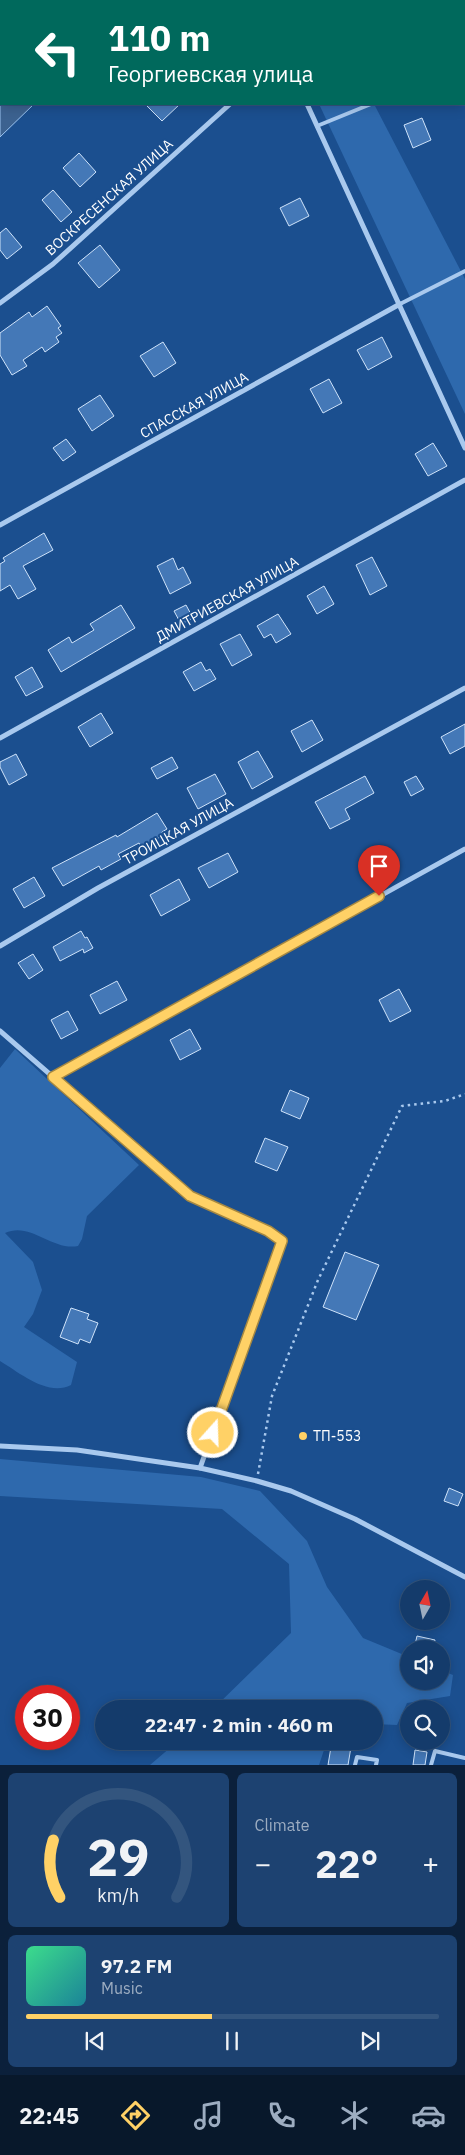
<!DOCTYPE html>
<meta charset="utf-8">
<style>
:root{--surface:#143b6b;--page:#1d4271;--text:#f1f3f6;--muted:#9dadc1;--line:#33557e;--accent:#ffd166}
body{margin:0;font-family:"IBM Plex Sans",sans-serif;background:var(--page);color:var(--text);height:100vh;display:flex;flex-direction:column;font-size:19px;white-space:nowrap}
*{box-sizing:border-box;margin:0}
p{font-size:16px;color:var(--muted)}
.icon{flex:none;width:28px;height:28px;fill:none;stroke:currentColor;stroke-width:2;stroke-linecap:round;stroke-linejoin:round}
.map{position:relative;height:1765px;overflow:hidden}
.drawer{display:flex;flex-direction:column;gap:8px;padding:8px;background:#0b203b;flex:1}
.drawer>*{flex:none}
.hud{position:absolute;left:0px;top:0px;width:465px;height:105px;box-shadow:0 2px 12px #0003,0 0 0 1px var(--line);background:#00695c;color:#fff;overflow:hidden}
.needle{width:32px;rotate:9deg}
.controls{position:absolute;left:400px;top:1580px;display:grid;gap:10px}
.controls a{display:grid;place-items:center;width:50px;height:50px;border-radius:50%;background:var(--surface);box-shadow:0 2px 12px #0003,0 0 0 1px var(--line);font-size:25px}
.speed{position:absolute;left:15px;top:1685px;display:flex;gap:10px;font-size:25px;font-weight:700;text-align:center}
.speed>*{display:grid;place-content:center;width:65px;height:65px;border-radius:50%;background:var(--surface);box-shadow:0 2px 12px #0003,0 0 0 1px var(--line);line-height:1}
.speed .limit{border:8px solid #d22;background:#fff;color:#111}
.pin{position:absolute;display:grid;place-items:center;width:42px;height:42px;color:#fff;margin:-51px -21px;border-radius:50% 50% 50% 0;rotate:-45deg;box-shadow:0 0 5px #0007}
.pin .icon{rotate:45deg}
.me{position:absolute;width:55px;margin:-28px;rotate:20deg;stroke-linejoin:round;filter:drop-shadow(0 0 4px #0008)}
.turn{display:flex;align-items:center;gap:18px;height:105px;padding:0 25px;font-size:22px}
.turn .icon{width:65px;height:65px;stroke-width:2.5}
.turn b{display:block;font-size:35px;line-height:42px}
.big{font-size:38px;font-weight:700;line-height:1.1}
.drawer .card{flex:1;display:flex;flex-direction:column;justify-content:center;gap:8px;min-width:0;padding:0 18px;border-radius:8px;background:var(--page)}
.drawer .dial{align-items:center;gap:0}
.dial svg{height:130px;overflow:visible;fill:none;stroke:var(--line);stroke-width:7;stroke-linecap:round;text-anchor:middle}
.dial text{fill:var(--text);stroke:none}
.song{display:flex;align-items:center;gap:15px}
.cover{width:60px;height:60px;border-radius:8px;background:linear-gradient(135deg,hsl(150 70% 55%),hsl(190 70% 35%))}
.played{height:5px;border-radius:2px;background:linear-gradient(90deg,var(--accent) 45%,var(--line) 45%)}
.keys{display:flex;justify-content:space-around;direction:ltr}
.heat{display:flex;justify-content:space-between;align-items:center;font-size:28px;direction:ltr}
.drawer .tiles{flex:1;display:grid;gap:8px;grid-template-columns:1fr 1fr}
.card:last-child{grid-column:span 2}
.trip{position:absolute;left:95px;top:1700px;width:288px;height:50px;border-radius:25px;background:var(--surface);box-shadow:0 2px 12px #0003,0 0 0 1px var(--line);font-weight:700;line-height:50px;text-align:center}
.tab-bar{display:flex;height:80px;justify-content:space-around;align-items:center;background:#08182b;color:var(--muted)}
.tab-bar .icon{width:35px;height:35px}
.tab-bar .active{color:var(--accent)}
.tab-bar b{font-size:22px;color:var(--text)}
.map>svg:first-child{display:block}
.green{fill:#2e69ad}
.water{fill:#3c6290;stroke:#9cc4f0}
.building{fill:#4478b7;stroke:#cfe3fa}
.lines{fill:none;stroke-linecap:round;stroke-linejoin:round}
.path{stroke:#a9c9ee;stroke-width:2.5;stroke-dasharray:2.5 4;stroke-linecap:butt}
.service{stroke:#a9c9ee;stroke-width:4}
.minor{stroke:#a9c9ee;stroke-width:5}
.route-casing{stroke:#a68842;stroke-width:12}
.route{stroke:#ffd166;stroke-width:9}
.poi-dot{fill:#ffd166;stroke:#1b4f8f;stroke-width:2}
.labels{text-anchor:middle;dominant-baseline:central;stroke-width:4;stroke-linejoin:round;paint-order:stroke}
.street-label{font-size:14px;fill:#fff;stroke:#1b4f8f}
.poi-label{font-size:14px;fill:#fff;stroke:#1b4f8f;text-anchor:start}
</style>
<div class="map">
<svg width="465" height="1765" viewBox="0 0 465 1765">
<rect width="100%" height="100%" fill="#1b4f8f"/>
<g class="green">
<polygon points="319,104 374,104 465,279 465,414"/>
<path d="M15 1049 139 1165 87 1216 82 1239 78 1246C52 1251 30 1221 5 1233L33 1262 42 1290 33 1314 24 1327 77 1362 71 1385C48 1397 20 1373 0 1361V1068Z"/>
<polygon points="0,1459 201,1477 260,1491 307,1541 327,1587 363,1638 409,1657 409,1681 441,1681 441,1670 453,1675 450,1696 407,1703 397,1725 374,1724 374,1709 213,1709 291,1633 289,1564 222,1509 0,1496"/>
<polygon points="178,1741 327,1741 319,1765 150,1765"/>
</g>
<polygon class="water" points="0,0 132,0 1,1 1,104 34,104 0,137"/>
<g class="building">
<polygon points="145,104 180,104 162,121"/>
<polygon points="422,118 431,140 413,148 404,125"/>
<polygon points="79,153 96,172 80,187 63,168"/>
<polygon points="53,190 72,212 61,222 42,200"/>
<polygon points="300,198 309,216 289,226 280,208"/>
<polygon points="6,228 22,247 7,259 0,250 0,233"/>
<polygon points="100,245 120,270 99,288 78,263"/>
<polygon points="47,306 61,326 58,328 62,333 56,337 59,342 45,352 42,347 23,360 27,366 12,375 0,355 0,333 29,312 32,317"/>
<polygon points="382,337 392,357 368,370 357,350"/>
<polygon points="163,342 176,363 154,377 140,356"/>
<polygon points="329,379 342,403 323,413 310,389"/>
<polygon points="100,395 114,416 92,431 78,409"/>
<polygon points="66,439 76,452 63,461 53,448"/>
<polygon points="433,443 447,466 428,476 415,454"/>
<polygon points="44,533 53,550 23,566 36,589 18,599 10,585 0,591 0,564 5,561 3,558"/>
<polygon points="372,557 387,586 370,595 356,565"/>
<polygon points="173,558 178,570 183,567 191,583 170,594 157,566"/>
<polygon points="324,586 334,604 317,614 307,596"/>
<polygon points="121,605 135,628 61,672 48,650 69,637 72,643 94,630 90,624"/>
<polygon points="186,605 193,618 181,624 174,611"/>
<polygon points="278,614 291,634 276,643 271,634 264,638 257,626"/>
<polygon points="240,634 252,655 232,666 220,644"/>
<polygon points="201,662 206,671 210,669 216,679 194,691 183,672"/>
<polygon points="32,667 43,687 26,696 15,677"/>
<polygon points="101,713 113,733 90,747 78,727"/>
<polygon points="312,720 323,740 302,752 291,731"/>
<polygon points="465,724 465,746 450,754 441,737"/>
<polygon points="258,751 273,777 252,789 238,762"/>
<polygon points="16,754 27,775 9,785 0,767 0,762"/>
<polygon points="172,757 178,768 157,779 151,768"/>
<polygon points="215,774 226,794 198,809 187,788"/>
<polygon points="365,776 374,793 345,809 350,819 330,829 315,802"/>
<polygon points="416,776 424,789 411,796 404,782"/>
<polygon points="157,813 167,829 162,832 163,835 142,848 139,843 118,854 121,859 101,870 99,866 63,886 52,868 116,835 117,837"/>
<polygon points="228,853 238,872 209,888 198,868"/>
<polygon points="34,877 45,896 24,908 13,889"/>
<polygon points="179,879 190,900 161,916 150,895"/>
<polygon points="81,931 85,938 87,937 93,948 84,953 83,949 60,961 53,947"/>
<polygon points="33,954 43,970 29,979 18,963"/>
<polygon points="117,981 127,1000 100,1014 90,995"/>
<polygon points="399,989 411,1011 390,1022 379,1000"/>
<polygon points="68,1011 78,1030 61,1039 51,1020"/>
<polygon points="190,1029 201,1049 180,1060 170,1040"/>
<polygon points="290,1090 309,1098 300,1119 281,1111"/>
<polygon points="265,1138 288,1147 277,1171 255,1162"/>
<polygon points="345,1252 379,1265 356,1320 323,1307"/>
<polygon points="71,1308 89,1314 87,1319 98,1323 90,1343 80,1339 78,1344 60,1337"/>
<polygon points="449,1488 463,1494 458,1506 444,1501"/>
<polygon points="417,1636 435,1640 433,1649 414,1649"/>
<polygon points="332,1741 352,1741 348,1765 328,1765"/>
<polygon points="415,1750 427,1752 425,1765 413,1765"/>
</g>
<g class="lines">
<polyline class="path" points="258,1474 272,1396 318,1280 402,1106 445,1101 465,1094"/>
<g class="service">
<polyline points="464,68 465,68"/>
<polyline points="317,126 371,104"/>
<polyline points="400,304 465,271"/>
<polyline points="355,1765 357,1757 377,1760 376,1765"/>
<polyline points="431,1765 435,1751 465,1758"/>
</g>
<g class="minor">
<polyline points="307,104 465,448"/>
<polyline points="0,303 53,264 230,104"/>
<polyline points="0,525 400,304"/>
<polyline points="0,738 465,480"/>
<polyline points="0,946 98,888 465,688"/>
<polyline points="0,1031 190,1196 268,1231 282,1241 200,1468"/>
<polyline points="53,1077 465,849"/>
<polyline points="0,1446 77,1450 200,1468 257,1481 291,1491 355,1519 465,1577"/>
</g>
</g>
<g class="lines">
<defs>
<polyline id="route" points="213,1433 282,1241 268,1231 190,1196 53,1077 379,896"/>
</defs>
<use href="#route" class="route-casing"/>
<use href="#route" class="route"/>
</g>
<circle class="poi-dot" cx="303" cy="1436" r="5"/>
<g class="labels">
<g class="street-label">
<text transform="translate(109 197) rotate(-42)">ВОСКРЕСЕНСКАЯ УЛИЦА</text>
<text transform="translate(194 405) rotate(-29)">СПАССКАЯ УЛИЦА</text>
<text transform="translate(227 599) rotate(-29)">ДМИТРИЕВСКАЯ УЛИЦА</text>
<text transform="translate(178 831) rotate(-29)">ТРОИЦКАЯ УЛИЦА</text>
</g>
<g class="poi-label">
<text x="313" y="1436">ТП-553</text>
</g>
</g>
</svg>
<div class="controls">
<a><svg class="needle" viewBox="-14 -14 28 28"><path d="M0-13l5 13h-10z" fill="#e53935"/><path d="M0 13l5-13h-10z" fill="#9dadc1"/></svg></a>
<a><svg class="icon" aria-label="sound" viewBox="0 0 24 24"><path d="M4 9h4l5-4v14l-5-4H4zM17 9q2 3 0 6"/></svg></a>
<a><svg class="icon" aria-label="search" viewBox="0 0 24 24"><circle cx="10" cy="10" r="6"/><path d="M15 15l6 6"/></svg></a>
</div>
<div class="speed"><div class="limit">30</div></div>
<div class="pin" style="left:379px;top:896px;background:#d93025"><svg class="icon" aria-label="arrive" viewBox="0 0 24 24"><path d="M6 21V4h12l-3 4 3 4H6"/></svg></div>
<svg class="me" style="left:213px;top:1433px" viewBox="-20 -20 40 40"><circle r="17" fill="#ffd166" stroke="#fff" stroke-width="3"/><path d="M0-11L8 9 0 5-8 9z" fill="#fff"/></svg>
<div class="trip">22:47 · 2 min · 460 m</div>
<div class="hud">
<div class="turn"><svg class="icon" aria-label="left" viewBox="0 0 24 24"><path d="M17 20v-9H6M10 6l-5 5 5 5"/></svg><div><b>110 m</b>Георгиевская улица</div></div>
</div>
</div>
<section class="drawer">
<div class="tiles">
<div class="card dial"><svg viewBox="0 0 100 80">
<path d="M14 69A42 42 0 1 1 86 69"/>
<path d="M14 69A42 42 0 0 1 10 34" stroke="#ffd166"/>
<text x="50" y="56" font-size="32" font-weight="700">29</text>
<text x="50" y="72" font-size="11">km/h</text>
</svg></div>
<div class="card"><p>Climate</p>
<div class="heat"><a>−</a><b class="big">22°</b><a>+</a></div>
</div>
<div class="card">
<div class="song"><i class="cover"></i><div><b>97.2 FM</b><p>Music</p></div></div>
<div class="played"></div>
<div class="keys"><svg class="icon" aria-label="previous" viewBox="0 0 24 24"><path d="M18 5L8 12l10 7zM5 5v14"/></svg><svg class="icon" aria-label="pause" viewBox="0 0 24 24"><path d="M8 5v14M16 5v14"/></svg><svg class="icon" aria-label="next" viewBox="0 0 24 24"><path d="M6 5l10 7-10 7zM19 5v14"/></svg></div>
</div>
</div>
</section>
<nav class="tab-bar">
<b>22:45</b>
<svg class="icon active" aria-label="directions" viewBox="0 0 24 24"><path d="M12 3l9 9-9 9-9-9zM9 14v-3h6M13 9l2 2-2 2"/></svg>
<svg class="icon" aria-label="music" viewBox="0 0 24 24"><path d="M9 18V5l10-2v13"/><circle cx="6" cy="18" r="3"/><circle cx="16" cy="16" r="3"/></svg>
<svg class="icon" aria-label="phone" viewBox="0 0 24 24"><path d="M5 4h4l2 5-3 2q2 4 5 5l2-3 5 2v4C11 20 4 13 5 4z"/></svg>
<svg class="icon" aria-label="climate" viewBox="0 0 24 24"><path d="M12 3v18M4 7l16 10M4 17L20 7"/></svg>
<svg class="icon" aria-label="car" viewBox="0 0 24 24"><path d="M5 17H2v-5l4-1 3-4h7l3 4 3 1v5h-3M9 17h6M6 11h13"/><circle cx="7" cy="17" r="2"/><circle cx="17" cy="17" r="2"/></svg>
</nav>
